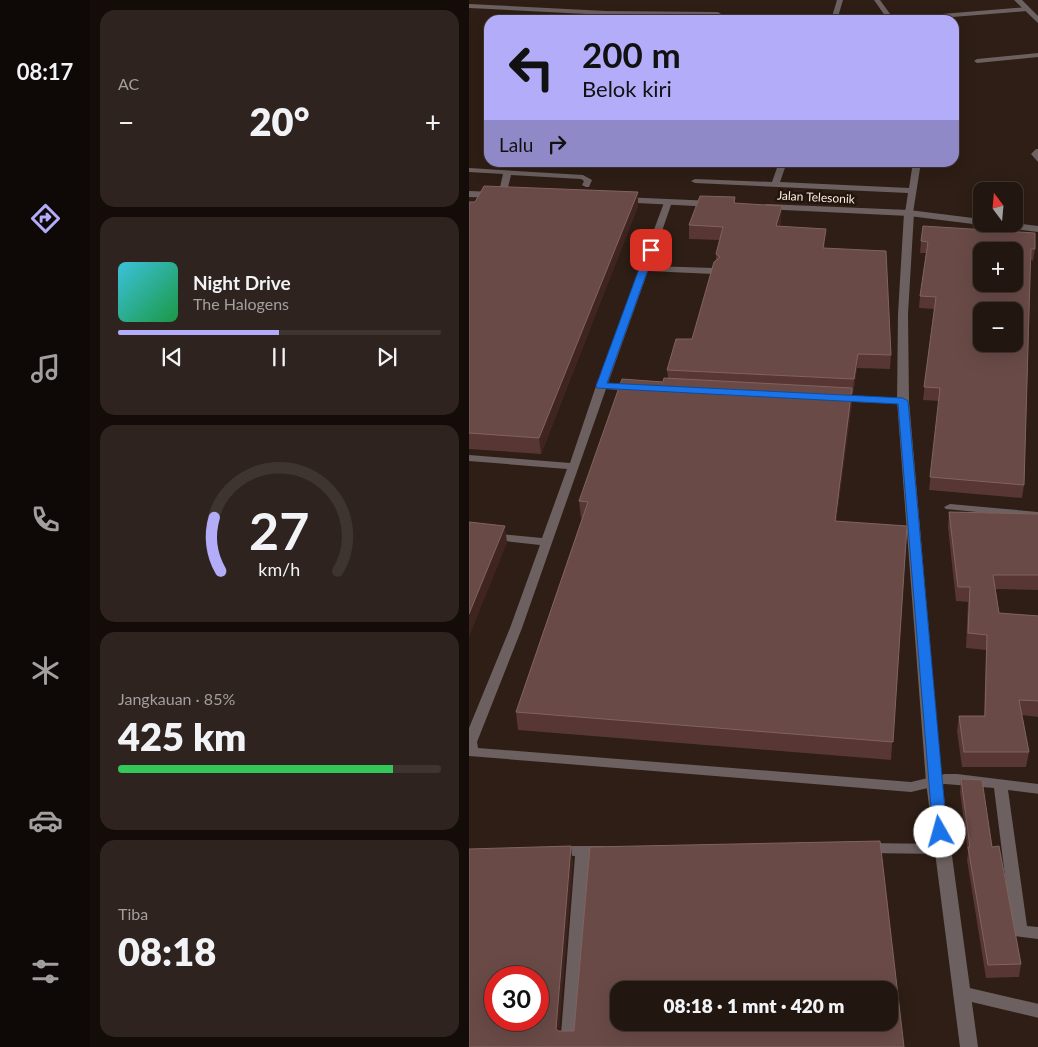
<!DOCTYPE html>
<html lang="id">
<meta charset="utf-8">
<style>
:root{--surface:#221610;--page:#2e231e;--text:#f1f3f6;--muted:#a29f9f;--line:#3f3530;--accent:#b3adf9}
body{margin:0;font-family:Lato,sans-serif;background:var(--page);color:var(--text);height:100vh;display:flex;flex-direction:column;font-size:19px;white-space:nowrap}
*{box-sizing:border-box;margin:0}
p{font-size:16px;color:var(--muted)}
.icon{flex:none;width:28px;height:28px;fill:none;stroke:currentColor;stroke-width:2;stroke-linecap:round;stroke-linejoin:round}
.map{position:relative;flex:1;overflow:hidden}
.details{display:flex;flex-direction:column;gap:10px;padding:10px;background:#130c09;width:379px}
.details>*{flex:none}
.top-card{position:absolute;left:15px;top:15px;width:475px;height:152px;border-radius:15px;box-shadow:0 5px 20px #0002,0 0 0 1px var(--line);background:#b3adf9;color:#111;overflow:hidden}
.needle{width:32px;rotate:344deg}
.buttons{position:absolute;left:504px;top:182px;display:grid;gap:10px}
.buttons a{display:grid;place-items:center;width:50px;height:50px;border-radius:10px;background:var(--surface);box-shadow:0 5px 20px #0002,0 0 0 1px var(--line);font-size:25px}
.speed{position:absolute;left:15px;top:966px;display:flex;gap:10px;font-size:25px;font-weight:700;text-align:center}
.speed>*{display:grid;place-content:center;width:65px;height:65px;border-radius:50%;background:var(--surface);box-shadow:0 5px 20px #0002,0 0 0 1px var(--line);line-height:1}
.speed .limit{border:8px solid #d22;background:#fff;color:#111}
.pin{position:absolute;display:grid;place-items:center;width:42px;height:42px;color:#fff;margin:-21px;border-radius:10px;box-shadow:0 2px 8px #0006}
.me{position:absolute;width:55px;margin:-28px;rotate:353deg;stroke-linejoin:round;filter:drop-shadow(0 0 4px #0008)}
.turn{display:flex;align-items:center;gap:18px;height:105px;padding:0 15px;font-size:22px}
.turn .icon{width:65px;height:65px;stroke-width:2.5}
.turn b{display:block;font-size:35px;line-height:42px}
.then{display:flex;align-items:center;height:48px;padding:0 15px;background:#0003;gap:10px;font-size:19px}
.big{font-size:38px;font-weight:800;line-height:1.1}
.details .card{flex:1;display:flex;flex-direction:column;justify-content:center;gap:8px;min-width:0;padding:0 18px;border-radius:15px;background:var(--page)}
.details .dial{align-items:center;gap:0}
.dial svg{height:130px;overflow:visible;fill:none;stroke:var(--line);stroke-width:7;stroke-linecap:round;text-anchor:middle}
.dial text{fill:var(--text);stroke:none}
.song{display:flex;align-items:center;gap:15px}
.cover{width:60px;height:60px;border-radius:8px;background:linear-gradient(135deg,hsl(190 70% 55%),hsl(140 70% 35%))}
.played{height:5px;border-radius:2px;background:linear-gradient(90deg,var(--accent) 50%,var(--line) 50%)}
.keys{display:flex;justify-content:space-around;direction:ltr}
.heat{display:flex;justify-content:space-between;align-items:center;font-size:28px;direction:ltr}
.charge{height:8px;border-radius:4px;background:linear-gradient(90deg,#34c759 85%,var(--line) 0)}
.trip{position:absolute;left:141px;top:981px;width:288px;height:50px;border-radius:15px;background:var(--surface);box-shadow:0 5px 20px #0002,0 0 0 1px var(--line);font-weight:800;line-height:50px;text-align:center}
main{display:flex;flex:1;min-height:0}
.dock{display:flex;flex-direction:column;width:90px;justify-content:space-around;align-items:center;background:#0e0906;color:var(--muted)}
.dock .icon{width:35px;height:35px}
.dock .selected{color:var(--accent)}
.dock b{font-size:22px;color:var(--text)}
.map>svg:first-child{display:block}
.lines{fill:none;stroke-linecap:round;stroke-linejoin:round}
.service{fill:#6c6160;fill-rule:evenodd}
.minor{fill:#6c6160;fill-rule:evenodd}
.tertiary{fill:#6c6160;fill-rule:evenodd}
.wall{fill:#573634}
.shaded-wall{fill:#3f241f}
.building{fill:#694a47;stroke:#806360;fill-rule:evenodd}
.route{fill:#1a73e8;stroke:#114b97}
.labels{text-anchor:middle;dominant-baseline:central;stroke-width:5;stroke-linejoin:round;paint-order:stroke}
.far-street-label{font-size:12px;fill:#faeee8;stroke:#24150c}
</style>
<main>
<nav class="dock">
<b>08:17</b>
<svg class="icon selected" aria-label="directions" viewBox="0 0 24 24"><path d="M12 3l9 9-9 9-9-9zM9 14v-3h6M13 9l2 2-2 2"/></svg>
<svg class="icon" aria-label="music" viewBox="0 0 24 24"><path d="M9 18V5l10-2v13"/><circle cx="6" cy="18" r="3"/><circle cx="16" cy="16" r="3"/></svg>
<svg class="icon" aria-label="phone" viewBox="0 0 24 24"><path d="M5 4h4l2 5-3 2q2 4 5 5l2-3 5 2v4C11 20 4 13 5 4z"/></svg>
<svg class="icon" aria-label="climate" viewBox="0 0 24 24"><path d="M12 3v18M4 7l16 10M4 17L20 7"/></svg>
<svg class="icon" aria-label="car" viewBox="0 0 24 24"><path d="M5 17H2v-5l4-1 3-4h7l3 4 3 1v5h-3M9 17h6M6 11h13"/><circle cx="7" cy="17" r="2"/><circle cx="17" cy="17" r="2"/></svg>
<svg class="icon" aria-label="filters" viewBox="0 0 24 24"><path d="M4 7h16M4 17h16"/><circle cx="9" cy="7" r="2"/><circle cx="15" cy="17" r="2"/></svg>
</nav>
<section class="details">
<div class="card"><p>AC</p>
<div class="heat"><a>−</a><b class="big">20°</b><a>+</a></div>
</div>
<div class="card">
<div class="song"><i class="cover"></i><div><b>Night Drive</b><p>The Halogens</p></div></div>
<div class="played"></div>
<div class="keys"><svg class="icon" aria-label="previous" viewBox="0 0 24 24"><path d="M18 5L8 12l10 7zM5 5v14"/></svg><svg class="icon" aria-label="pause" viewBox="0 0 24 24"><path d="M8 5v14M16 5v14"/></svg><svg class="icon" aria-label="next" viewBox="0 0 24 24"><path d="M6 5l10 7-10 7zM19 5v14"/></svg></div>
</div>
<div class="card dial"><svg viewBox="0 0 100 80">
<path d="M14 69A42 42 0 1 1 86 69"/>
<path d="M14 69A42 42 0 0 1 10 36" stroke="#b3adf9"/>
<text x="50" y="56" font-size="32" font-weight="700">27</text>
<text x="50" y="72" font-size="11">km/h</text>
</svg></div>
<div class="card"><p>Jangkauan · 85%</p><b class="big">425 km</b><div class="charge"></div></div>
<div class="card"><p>Tiba</p><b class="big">08:18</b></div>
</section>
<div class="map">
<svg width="570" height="1047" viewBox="0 0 570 1047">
<rect width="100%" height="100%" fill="#2e1e15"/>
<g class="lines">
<g class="service">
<polygon points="368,0 374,0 368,20 362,20"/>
<polygon points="405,0 411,0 424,18 558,7 561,9 558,11 446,20 419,20"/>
<polygon points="0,4 137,11 249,12 252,14 249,16 137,15 0,8"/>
<polygon points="570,53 570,57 508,63 505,61 508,59"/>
<polygon points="567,149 570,149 570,163 562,154"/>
<polygon points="310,162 318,162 311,182 440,188 444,162 452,162 444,213 440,216 436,213 439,193 226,183 222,181 226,179 303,182"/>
<polygon points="0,168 114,175 123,180 120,187 117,187 113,185 115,181 112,179 42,175 37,196 33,198 29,196 34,174 0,172"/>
<polygon points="196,200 203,202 181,266 245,268 249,271 245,274 179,271 139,383 165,385 170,388 165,391 137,389 53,628 8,742 9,748 442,782 476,774 488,774 570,784 570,794 539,790 558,926 570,927 570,939 546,936 543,932 525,788 476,784 442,792 0,756 0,728 41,628 71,545 0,537 0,531 73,538 98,469 0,461 0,455 101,463 127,386"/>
<polygon points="369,396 434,398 439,401 434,404 365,401 364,399"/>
<polygon points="481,504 570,512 570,518 477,509 475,507"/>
<polygon points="397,843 473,844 478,845 480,849 478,853 473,854 397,853 392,852 390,848 392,844"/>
<polygon points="87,846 134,846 139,847 141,851 139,855 121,856 107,1047 91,1047 106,856 82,855 80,851 82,847"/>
<polygon points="492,986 570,1004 570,1018 486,998 484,993 486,988"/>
</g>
<g class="minor">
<polygon points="545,0 553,0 570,17 570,24"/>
<polygon points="440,210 445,213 439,314 440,401 473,782 509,1047 491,1047 457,782 428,401 429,314 435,213"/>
</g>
<g class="tertiary">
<polygon points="0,191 27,192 32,195 27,198 0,197"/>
<polygon points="152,197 245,201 250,204 245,207 149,202 147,200"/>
<polygon points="297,204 440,210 512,219 512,224 515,224 512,225 440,216 294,209 292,207"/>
<polygon points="545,223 570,226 570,232 529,227 524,224"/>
</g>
</g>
<g class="wall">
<polygon points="169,192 169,206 72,454 0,449 0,202 6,202"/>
<polygon points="266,197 266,203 312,219 311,226 356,242 355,248 422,355 421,369 388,368 384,394 383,394 383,403 367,522 438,526 422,760 49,730 47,712 113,518 112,518 110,501 194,382 199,378 198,370 223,339 247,260 247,254 251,240 220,239 220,225"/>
<polygon points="452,241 566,249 564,261 562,260 555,485 553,498 460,490 470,401 454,400 465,309 450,308 451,296 457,253 451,253"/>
<polygon points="480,512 570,514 570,590 526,589 530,613 570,616 570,717 553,715 560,752 557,767 493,767 488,731 490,716 515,716 517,650 497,648 499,602 487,601 479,527"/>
<polygon points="492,779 523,847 552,964 550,977 517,978 498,860 499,853 491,792"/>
</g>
<g class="shaded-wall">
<polygon points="169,192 169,206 72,454 70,438"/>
<polygon points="313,206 312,219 307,240 307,226"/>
<polygon points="357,229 356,242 354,262 354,248"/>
<polygon points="389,354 388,368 384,394 385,379"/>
<polygon points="383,388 383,403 365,538 366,521"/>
<polygon points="36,526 38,543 0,637 0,614"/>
<polygon points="102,846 104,864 89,1047 87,1029"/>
</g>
<g class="building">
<polygon points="15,186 169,192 70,438 0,433 0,202 6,202"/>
<polygon points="231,196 266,197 265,203 313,206 307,226 357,229 354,248 417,251 422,355 389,354 385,379 198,370 207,339 223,339 245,262 251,257 247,254 254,227 220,225"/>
<path d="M454 226 566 233V249H562L561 277 555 485 461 477 471 388 455 387 467 297 451 296 459 242 452 241ZM512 251H545V284H512ZM512 311H545V344H512Z"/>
<polygon points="195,378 383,388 366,521 438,526 424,742 47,712 119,502 110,501 153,379 194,382"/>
<polygon points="480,512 570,514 570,575 524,575 530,613 570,616 570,701 550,700 560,752 495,752 490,716 516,716 518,635 499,633 501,587 489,587"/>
<polygon points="0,522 36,526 0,614"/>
<polygon points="492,779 513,780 523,847 530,846 552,964 519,965 499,847 501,847"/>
<path d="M411 841 435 1047H0V849L102 846 87 1029 89 1031H105L121 847ZM26 978H69V1020H26ZM150 990H420V1022H150Z"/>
</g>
<polygon class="route" points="182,248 186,250 138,383 434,398 439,401 478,832 476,836 466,836 464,832 429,404 128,388 127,386 177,250"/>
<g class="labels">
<g class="far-street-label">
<text transform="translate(347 197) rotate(3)">Jalan Telesonik</text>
</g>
</g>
</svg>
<div class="buttons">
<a><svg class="needle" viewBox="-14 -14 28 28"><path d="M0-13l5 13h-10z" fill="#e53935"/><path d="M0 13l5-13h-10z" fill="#a29f9f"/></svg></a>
<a>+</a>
<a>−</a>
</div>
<div class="speed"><div class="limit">30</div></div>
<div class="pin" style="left:182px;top:250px;background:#d93025"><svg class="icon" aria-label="arrive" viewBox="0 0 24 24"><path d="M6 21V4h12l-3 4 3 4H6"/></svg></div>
<svg class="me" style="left:471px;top:832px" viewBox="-20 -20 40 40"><circle r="19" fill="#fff"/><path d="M0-13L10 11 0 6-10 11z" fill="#1a73e8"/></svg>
<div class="trip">08:18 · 1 mnt · 420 m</div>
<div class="top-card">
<div class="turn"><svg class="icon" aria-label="left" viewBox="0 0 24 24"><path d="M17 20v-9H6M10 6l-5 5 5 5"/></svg><div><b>200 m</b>Belok kiri</div></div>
<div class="then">Lalu<svg class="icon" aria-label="right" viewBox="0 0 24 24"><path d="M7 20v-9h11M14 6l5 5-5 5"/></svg></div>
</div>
</div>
</main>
